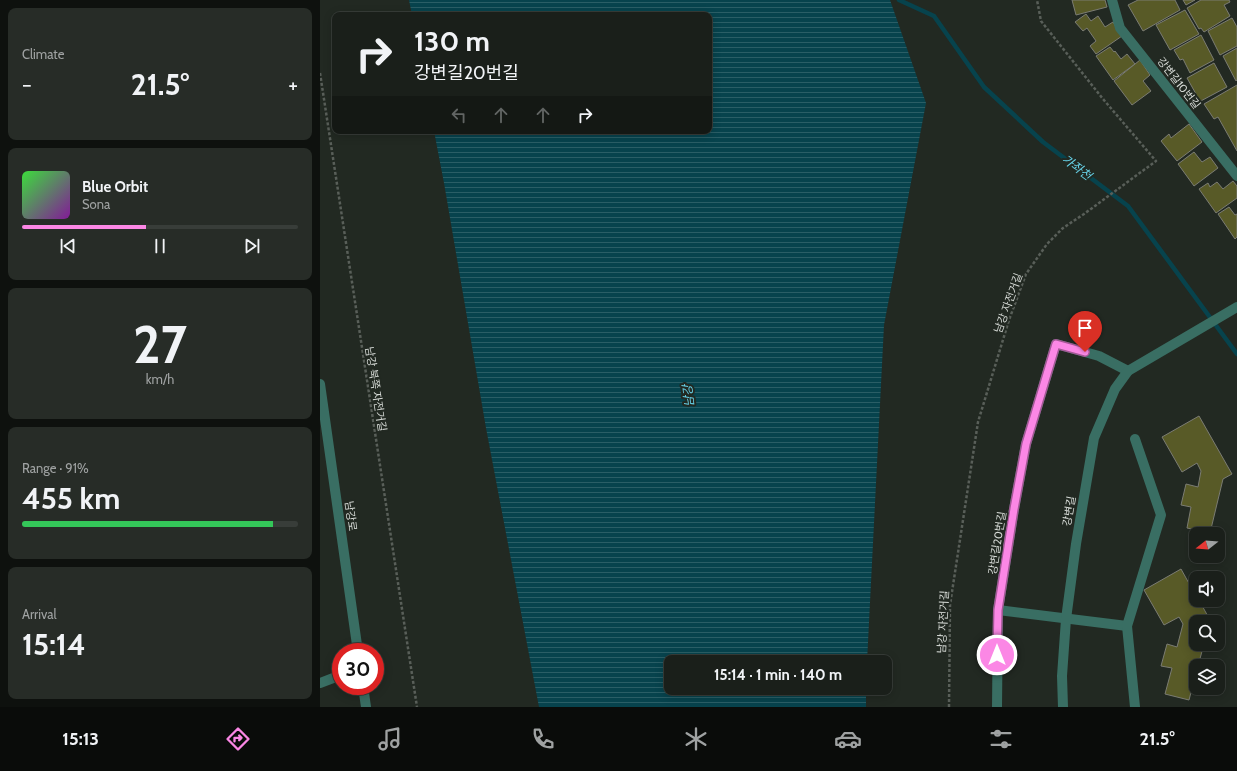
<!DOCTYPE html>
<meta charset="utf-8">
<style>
:root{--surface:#1a1f1a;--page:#272c27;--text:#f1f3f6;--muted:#9fa2a2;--line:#383d39;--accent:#fb87e5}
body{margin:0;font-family:Cabin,"Noto Sans KR",sans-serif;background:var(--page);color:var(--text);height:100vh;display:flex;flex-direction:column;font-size:15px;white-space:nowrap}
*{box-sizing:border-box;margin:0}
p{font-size:13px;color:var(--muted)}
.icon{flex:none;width:22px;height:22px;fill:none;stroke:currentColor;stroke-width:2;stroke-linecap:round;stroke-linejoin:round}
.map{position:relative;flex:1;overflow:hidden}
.sheet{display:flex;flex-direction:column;gap:8px;padding:8px;background:#0e110e;width:320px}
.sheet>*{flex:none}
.banner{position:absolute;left:12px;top:12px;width:380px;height:122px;border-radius:8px;box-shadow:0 2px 10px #0003,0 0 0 1px var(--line);background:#1a1f1a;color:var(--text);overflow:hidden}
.needle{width:26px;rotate:253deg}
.controls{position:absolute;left:869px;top:527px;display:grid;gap:8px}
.controls a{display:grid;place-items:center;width:36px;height:36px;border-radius:8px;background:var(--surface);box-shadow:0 2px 10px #0003,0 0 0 1px var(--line);font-size:20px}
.speed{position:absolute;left:12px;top:643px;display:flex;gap:8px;font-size:20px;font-weight:700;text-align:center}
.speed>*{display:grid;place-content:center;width:52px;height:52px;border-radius:50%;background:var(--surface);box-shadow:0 2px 10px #0003,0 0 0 1px var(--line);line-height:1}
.speed .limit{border:6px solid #d22;background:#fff;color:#111}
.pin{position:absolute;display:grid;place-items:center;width:34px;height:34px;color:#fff;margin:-41px -17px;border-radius:50% 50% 50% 0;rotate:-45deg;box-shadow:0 0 4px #0007}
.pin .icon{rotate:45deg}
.me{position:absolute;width:44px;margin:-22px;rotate:0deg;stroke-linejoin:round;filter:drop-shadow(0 0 3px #0008)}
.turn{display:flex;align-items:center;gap:14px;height:84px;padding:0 16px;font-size:18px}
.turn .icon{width:52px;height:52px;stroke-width:2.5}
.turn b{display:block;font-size:28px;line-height:34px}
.lanes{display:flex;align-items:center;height:38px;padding:0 16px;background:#0003;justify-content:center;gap:20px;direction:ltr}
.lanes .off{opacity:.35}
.big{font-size:30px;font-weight:700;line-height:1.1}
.sheet .tile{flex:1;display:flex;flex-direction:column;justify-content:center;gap:6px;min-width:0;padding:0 14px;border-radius:8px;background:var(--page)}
.sheet .dial{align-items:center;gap:0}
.dial b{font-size:52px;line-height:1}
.song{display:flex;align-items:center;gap:12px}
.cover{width:48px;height:48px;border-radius:6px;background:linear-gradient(135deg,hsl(120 70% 55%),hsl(290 70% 35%))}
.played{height:4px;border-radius:2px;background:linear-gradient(90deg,var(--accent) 45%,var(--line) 45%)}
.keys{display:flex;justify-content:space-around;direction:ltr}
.heat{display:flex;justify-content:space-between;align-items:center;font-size:22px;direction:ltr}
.charge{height:6px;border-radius:3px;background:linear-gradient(90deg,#34c759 91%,var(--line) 0)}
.trip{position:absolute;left:344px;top:655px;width:228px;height:40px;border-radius:8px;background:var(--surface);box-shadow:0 2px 10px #0003,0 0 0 1px var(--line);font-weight:700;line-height:40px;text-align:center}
.tabs{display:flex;height:64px;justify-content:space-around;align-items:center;background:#0a0c0a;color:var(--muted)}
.tabs .icon{width:28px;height:28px}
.tabs .active{color:var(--accent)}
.tabs b{font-size:18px;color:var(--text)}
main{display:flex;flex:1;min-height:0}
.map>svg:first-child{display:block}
.water{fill:url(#water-rules)}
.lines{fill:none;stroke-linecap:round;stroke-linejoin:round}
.stream{stroke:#07434d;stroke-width:4.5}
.building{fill:#585a27;stroke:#7b7c73}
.path{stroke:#595f59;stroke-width:2.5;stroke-dasharray:3 2;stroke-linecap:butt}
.minor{stroke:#396e63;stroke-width:10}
.route-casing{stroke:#a35895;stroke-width:10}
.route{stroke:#fb87e5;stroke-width:7}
.labels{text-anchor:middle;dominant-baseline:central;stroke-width:4;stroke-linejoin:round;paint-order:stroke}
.street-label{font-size:11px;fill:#d5d9d5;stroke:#222922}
.water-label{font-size:12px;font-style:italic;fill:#67d2e8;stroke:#222922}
</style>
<main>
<section class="sheet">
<div class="tile"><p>Climate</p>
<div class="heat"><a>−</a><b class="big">21.5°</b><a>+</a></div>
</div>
<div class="tile">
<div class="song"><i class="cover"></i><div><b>Blue Orbit</b><p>Sona</p></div></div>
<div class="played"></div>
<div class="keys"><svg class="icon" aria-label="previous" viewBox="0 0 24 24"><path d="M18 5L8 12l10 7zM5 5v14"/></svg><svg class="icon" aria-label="pause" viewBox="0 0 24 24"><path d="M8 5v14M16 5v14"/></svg><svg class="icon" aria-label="next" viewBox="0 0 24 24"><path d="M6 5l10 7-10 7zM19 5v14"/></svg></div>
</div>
<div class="tile dial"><b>27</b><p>km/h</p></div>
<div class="tile"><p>Range · 91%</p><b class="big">455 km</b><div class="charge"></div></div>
<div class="tile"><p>Arrival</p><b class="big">15:14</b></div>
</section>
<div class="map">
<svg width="917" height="707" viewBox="0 0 917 707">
<defs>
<pattern id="water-rules" width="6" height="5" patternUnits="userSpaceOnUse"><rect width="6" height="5" fill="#07434d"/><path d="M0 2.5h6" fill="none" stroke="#2a5e66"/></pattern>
</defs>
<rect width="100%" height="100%" fill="#222922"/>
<polygon class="water" points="89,0 570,0 606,103 564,325 547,662 351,662 351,688 546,688 546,707 219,707 166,428 124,183 114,131 389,131 389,15 92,15"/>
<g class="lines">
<polyline class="stream" points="579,0 614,16 664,87 723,142 808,206 917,354"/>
</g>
<g class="building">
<polygon points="752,0 785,0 787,7 756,15"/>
<polygon points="818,0 855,0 860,10 823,31 808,5"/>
<polygon points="863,0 875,0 866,5"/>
<polygon points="881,0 909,0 910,2 904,5 910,16 884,32 881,28 879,29 867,8"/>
<polygon points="865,10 879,34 850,50 836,25"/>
<polygon points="766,14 771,21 778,16 785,27 793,22 802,36 776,54 770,46 776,41 767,28 763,31 755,22"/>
<polygon points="912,18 917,27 917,46 900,55 888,31"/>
<polygon points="881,35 894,60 870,73 863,59 860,60 854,50"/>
<polygon points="790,47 794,52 795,51 801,59 807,54 815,64 793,80 776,56"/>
<polygon points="917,48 917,80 916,81 903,56"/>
<polygon points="820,60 830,75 823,81 831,91 812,105 794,81"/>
<polygon points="894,63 907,87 877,103 873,96 876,94 867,78"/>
<polygon points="917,85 917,151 898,117 894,119 884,104"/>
<polygon points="869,124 882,142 857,161 841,141 849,134 851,138"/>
<polygon points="874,152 882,162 890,157 898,168 874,186 858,164"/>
<polygon points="913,181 917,186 917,198 896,213 879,189 888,183 890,187 897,182 903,189"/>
<polygon points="909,207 915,215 917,214 917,237 915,239 898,214"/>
<polygon points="879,416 912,474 903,479 890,533 867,528 871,507 861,505 866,484 878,487 881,471 877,463 862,472 842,437"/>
<polygon points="861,569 876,596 876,600 879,600 891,622 876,622 876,644 884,644 878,666 876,666 876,673 869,700 845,694 852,668 841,666 847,644 857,647 863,624 859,617 844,625 824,590"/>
</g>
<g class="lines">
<g class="path">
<polyline points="0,73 97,707"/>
<polyline points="629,707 630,605 658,422 689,320 706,274 727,244 743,228 764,214 836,161 783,99 721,21 717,0"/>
</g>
<g class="minor">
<polyline points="792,0 800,28 917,176"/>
<polyline points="0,384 38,652"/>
<polyline points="678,610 807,626"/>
<polyline points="0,683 21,675"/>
<polyline points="43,686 46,707"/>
<polyline points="677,707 678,610 694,509 706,444 736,344 779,356 808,371"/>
<polyline points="743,707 742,676 746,619 756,544 774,438 795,389 808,371 917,307"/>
<polyline points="815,707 807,626 841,515 815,439"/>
</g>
</g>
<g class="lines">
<defs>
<polyline id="route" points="677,655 678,610 694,509 706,444 736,344 765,352"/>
</defs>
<use href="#route" class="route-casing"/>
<use href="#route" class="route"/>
</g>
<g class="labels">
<g class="street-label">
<text transform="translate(859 83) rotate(52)">강변길10번길</text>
<text transform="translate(688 303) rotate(-70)">남강 자전거길</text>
<text transform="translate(56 389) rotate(81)">남강 북쪽 자전거길</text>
<text transform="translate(749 511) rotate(-80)">강변길</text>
<text transform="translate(31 516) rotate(82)">남강로</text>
<text transform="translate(677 543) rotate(-81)">강변길20번길</text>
<text transform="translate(623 622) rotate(-87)">남강 자전거길</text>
</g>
<g class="water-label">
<text transform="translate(757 167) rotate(37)">가좌천</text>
<text transform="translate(368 396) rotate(-96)">남강</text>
</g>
</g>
</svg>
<div class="controls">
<a><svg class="needle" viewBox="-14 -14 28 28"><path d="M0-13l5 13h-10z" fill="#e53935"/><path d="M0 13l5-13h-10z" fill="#9fa2a2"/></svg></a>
<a><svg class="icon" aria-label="sound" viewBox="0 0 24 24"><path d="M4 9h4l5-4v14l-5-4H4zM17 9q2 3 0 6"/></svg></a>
<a><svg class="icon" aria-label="search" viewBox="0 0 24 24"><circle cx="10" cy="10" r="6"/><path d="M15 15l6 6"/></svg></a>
<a><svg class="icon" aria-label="layers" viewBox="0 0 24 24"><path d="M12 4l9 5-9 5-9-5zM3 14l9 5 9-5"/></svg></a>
</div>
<div class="speed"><div class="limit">30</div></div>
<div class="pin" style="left:765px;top:352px;background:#d93025"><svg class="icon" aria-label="arrive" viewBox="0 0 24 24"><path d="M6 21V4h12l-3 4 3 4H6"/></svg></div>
<svg class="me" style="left:677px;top:655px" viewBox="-20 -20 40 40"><circle r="17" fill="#fb87e5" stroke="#fff" stroke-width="3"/><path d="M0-11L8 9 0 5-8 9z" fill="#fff"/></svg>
<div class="trip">15:14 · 1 min · 140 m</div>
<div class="banner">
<div class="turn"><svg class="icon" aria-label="right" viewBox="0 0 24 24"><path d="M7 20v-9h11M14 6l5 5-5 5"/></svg><div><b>130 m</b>강변길20번길</div></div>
<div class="lanes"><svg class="icon off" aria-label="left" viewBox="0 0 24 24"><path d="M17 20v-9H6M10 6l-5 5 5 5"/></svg><svg class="icon off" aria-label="ahead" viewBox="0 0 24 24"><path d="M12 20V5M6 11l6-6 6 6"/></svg><svg class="icon off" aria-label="ahead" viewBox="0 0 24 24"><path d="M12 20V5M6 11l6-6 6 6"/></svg><svg class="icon" aria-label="right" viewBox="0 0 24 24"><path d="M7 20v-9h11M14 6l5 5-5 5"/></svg></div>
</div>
</div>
</main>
<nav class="tabs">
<b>15:13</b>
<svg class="icon active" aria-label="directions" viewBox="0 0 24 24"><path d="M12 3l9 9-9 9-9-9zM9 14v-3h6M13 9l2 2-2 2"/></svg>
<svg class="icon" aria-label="music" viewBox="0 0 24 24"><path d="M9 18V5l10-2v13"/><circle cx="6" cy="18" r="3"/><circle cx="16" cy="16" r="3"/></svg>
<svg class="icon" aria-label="phone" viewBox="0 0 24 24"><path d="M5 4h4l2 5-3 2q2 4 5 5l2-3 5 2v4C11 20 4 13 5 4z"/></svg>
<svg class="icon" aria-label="climate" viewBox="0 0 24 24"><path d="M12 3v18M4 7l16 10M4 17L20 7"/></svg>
<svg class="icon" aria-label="car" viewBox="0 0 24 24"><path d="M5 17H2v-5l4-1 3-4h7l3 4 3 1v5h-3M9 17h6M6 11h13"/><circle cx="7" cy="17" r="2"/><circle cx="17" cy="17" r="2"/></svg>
<svg class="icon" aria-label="filters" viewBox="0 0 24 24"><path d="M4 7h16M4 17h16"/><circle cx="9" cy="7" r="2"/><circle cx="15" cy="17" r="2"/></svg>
<b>21.5°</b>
</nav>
